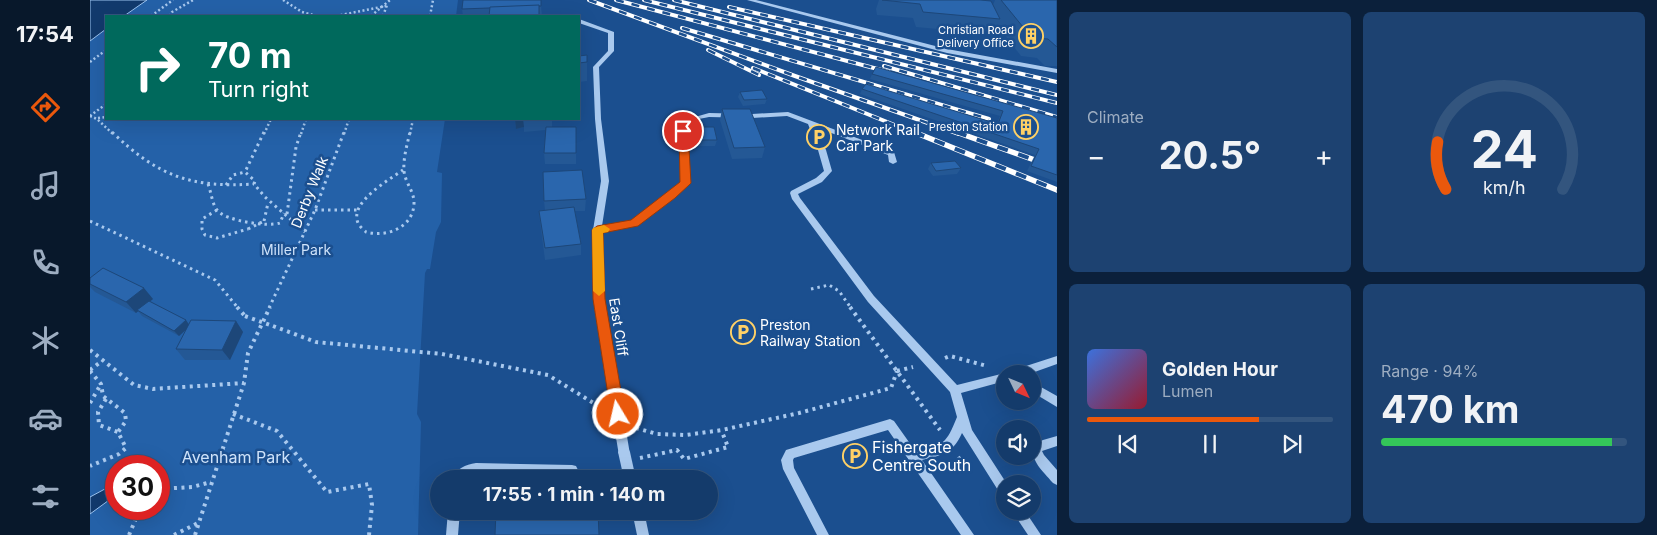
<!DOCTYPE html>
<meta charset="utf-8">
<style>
:root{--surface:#143b6b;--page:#1d4271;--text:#f1f3f6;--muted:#9dadc1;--line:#33557e;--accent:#ea580c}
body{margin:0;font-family:Inter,sans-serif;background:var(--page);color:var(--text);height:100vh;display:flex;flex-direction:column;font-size:19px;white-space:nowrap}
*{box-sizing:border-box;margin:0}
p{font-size:16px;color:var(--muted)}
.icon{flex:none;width:28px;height:28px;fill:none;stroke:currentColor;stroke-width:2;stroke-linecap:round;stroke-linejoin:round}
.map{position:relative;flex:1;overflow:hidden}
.details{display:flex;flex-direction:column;gap:12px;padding:12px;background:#0b203b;width:600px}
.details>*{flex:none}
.hud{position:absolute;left:15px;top:15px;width:475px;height:105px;border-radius:0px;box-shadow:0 5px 20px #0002,0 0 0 1px var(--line);background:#00695c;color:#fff;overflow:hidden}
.needle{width:32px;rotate:133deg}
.controls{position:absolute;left:906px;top:365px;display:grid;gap:10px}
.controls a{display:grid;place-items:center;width:45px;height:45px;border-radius:50%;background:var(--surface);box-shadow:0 5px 20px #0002,0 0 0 1px var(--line);font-size:25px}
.speed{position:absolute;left:15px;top:455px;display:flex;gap:10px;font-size:25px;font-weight:700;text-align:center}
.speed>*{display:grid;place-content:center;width:65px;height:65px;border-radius:50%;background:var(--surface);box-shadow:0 5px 20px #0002,0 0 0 1px var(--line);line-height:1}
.speed .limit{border:8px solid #d22;background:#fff;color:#111}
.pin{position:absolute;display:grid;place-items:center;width:42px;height:42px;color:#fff;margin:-21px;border:2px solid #fff;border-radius:50%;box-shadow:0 1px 5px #0007}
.me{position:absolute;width:55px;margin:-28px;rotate:351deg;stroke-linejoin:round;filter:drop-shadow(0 0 4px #0008)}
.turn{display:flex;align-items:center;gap:18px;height:105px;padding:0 20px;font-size:22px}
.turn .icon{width:65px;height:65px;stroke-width:2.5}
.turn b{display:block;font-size:35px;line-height:42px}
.big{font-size:38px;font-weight:700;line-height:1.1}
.details .card{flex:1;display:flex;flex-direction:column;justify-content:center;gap:8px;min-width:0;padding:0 18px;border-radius:8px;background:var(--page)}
.details .dial{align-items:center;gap:0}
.dial svg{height:130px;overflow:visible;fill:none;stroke:var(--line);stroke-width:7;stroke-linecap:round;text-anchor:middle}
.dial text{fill:var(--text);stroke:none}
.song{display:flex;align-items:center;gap:15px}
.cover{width:60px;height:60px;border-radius:8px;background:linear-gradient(135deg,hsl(220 70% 55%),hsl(350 70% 35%))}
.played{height:5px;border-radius:2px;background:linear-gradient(90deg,var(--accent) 70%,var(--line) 70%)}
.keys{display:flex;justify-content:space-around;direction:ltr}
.heat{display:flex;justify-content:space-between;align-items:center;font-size:28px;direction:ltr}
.charge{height:8px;border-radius:4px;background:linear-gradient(90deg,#34c759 94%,var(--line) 0)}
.details .tiles{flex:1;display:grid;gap:12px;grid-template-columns:repeat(2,1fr)}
.trip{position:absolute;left:340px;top:470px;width:288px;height:50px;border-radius:25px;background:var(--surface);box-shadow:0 5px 20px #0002,0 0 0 1px var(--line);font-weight:700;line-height:50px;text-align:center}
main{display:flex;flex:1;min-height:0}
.tab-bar{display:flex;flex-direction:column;width:90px;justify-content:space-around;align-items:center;background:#08182b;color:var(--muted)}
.tab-bar .icon{width:35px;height:35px}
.tab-bar .on{color:var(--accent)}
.tab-bar b{font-size:22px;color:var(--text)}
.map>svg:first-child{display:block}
.green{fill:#2461a8;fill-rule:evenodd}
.water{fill:#123a6d;stroke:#9cc4f0}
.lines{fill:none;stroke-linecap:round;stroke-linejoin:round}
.path-far2{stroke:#a9c9ee;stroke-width:2.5;stroke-dasharray:2 2.5;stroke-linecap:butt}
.path-far1{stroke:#a9c9ee;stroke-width:3;stroke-dasharray:2.5 4;stroke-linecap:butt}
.path{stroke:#a9c9ee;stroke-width:4;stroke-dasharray:3 4.5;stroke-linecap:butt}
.minor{fill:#a9c9ee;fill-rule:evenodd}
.rail-far1-casing{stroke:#fff;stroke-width:4}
.rail-casing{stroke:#fff;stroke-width:5.5}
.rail-far1{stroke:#1b4f8f;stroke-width:2.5;stroke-dasharray:8;stroke-linecap:butt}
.rail{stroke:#1b4f8f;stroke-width:4;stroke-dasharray:11;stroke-linecap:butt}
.path-bridge-far1{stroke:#a9c9ee;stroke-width:3;stroke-dasharray:2.5 4;stroke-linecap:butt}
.path-bridge{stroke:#a9c9ee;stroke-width:4;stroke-dasharray:3 4.5;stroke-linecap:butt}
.minor-bridge-far1{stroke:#a9c9ee;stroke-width:8}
.minor-bridge{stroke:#a9c9ee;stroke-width:11}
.wall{fill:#245895}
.shaded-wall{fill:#1d4779}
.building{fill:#2a66ad;stroke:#1d4779}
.route{fill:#ea580c;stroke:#983908}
.slow{fill:#f59e0b}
.labels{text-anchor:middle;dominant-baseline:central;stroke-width:5;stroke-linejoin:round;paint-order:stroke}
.far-poi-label{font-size:11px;fill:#fff;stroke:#1b4f8f;text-anchor:end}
.poi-label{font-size:14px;fill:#fff;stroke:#1b4f8f;text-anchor:start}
.street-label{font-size:14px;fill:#fff;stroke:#1b4f8f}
.park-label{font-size:14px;fill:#cfe3fa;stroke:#1b4f8f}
.near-poi-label{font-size:16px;fill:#fff;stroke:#1b4f8f;text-anchor:start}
.near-park-label{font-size:16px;fill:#cfe3fa;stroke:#1b4f8f}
</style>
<main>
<nav class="tab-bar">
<b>17:54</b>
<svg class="icon on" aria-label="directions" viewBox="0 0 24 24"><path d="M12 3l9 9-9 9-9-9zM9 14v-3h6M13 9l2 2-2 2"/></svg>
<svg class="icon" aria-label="music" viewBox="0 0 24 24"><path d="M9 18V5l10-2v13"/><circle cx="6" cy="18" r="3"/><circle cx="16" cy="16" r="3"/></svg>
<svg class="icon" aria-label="phone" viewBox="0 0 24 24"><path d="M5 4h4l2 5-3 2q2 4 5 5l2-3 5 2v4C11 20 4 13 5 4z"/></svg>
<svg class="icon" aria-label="climate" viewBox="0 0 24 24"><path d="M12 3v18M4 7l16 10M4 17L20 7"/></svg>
<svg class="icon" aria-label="car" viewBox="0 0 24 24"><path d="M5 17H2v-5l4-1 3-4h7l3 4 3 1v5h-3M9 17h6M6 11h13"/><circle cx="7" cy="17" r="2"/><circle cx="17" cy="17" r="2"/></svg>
<svg class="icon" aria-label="filters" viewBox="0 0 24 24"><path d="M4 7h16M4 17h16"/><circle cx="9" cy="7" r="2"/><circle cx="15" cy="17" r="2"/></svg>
</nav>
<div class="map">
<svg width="967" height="535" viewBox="0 0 967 535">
<rect width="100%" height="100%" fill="#1b4f8f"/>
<g class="green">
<polygon points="57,0 368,0 366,16 34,16"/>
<path d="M16 29V119H355L347 172 352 173 351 222 346 232 340 269H337L335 273 327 414 331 422 328 535H0V41ZM26 466H69V509H26Z"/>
</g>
<g class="water">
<polygon points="0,0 57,0 34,16 16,16 16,29 0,41"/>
<polygon points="26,483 26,495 0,514 0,497"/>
</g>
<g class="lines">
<g class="path-far2">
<polyline points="193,0 212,12 227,16"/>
<polyline points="61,16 83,0"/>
<polyline points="79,16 82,12 103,0"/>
<polyline points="246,16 296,6"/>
<polyline points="281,16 300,0"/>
<polyline points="293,16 297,5"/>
<polyline points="340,16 343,0"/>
<polyline points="0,62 16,50"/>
<polyline points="0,116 7,119 23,134"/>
<polyline points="0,116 16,104"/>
<polyline points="8,118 16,117"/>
<polyline points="174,134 181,119"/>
<polyline points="211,134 216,119"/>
<polyline points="254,134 259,119"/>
<polyline points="320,134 323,119"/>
</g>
<g class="path-far1">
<path d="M22 132C68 176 100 188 164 184"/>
<polyline points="174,132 155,172 165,181 164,184 175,197 215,232"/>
<path d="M313 170C299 180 259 202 268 223 269 226 274 230 276 232 297 238 325 227 324 201 323 190 315 182 314 171 313 159 317 145 320 132"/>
<path d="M118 184C121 191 122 204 127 210 135 221 178 227 190 223L194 213"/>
<polyline points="136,185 143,175 155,172"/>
<polyline points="127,210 112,219 112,229 115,235 127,238 158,229"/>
<polyline points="225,210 267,210"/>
<polyline points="197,214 206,147 211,132"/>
<polyline points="0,221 125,280 148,308"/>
<polyline points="174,221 178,203"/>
<polyline points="721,289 739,285 749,291 761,308"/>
<polyline points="179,308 225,210 254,132"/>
</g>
<g class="path">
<polyline points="147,307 155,316"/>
<polyline points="760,307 850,430"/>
<polyline points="183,326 226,342 352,354 458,375 510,407"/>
<polyline points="0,350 44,385 63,389 154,383"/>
<polyline points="855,358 860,356 897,366"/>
<polyline points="0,370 12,361"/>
<polyline points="0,371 11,384 13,396 35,413 36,421 28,432 36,448 29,454 0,466"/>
<polyline points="807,371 823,367"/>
<polyline points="16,399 8,412 9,425 28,432"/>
<polyline points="0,403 11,384"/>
<polyline points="143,414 187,431 237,492 279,484 282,505 279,535"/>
<polyline points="546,428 567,434 596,435 632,430 709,413 801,388 807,371"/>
<polyline points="868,457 873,463 878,462"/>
<polyline points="550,458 587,450 594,459 638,447 632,432"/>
<polyline points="69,489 102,487 121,482"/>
<polyline points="39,535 50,509"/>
<polyline points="84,535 108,523"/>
<polyline points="105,535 154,383 158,353 180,307"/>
</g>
<g class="minor">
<polygon points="657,0 666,0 857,49 967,69 967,73 857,53"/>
<polygon points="462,14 477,14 480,16 459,16"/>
<path d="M489 19 524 32V51L509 67 511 119 519 181 512 226 542 221 578 194 591 182 589 131 605 117 619 113 662 114 698 112 804 152 807 162 803 164 799 162 798 155 726 127 736 150 742 171 732 182 708 194 710 198 784 296 867 385 915 373 918 374H915V381L871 393 882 430 917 484H915V497L911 495 872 433C863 453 853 455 832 460L884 535H871L798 430 704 458 703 460 704 468 739 535H727L693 469 691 460 696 450 800 419 804 421 826 452C854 445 856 444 867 417L860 392 778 302 702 199 700 193 701 191 726 178 734 171 728 150 718 124 697 116 662 118 619 117 609 119 597 132 599 183 598 185 584 198 547 225 511 232 514 299 512 302H506L504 299 503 230 511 181 505 119 503 67 518 51V33L489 23Z"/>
<polygon points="967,356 967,364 939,374 920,374 921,371"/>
<polygon points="942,382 967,396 967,407 942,392"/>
<path d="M967 436V446L952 451 954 455 967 470V485L963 483C952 470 942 463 942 445L953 440Z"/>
<polygon points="534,447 538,448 540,452 546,479 534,479 528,452 530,448"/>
<path d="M386 463 482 465 486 466 488 470 486 474 482 475 386 473 379 475 375 479H361C367 468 375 465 386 463Z"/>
<polygon points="358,511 370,511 368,535 356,535"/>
<polygon points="542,511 554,511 559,535 547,535"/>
<polygon points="922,511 935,511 951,535 938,535"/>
</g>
<defs>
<g id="rail-far1">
<polyline points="499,0 705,76 869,134"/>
<polyline points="526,0 799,72"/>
<polyline points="554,0 967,103"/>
<polyline points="584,0 967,95"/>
<polyline points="639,7 967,82"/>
<polyline points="592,28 899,119"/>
<polyline points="618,50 669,75"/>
<polyline points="794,66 967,117"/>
<polyline points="663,68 827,134"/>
</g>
<g id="rail">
<polyline points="824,132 967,190"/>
<polyline points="866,132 967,168"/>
</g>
</defs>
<use href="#rail-far1" class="rail-far1-casing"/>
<use href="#rail" class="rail-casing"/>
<use href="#rail-far1" class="rail-far1"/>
<use href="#rail" class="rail"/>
<polyline class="path-bridge-far1" points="158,229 174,221"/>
<polyline class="path-bridge" points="155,316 183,326"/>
<polyline class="minor-bridge-far1" points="509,299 510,308"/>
<polyline class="minor-bridge" points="510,307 534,452"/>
</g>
<g class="wall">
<polygon points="789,0 890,0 903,5 905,0 967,0 967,66 955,66 947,58 931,56 907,25 903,34 826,27 823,18 787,15 786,9"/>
<polygon points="451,6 452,16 373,16 372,9"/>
<polygon points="489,56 497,62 497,81 489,82"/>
<polygon points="782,74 967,118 967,182 937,171 945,155 770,94 772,89 907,123 910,116 780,79"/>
<polygon points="650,92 677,99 675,104 653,106 648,97"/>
<polygon points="632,109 675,147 672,158 642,159 630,120"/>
<polygon points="425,119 462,119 462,127 486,127 486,164 455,164 454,153 456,130 434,132 434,127 426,129"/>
<polygon points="608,127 627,140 625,146 609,146 607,133"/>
<polygon points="841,163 871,168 867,174 843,176 838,169"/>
<polygon points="496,199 495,211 485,211 491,244 491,255 455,260 450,222 449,211 455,210 454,201"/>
<polygon points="0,278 63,299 60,301 99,325 146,321 153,332 140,360 95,360 86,349 97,329 89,336 52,316 48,311 46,313 5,292 0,287"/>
</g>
<g class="shaded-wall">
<polygon points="425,119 433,119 434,127 426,129"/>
<polygon points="54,288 63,299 46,313 36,302"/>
<polygon points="96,320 100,326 89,336 84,331"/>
<polygon points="146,321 153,332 140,360 132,350"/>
</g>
<g class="building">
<polygon points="373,0 451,0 451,6 372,9"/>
<polygon points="792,0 890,0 901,1 910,19 833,12 830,4"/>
<polygon points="911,0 967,0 967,47 958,39 942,38"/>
<polygon points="449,5 449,15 438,15 438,16 399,16 400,7"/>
<polygon points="497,55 497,62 489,63 489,56"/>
<polygon points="786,67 967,118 967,175 941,166 949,149 772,89 776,84 908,124 913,111 782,74"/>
<polygon points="672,90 677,99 654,100 650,92"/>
<polygon points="632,109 660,109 675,147 644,148"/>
<polygon points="456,127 486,127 486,153 454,153"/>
<polygon points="608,127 624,127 627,140 611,140"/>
<polygon points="865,161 871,168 846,171 841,163"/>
<polygon points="492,170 496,199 454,201 453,172"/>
<polygon points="484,207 491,244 455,248 449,211"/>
<polygon points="13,268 54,288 36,302 0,284 0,278"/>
<polygon points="59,301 96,320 84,331 47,310"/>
<polygon points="101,320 146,321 132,350 86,349"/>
<polygon points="408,472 507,474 508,479 407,479"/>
<polygon points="406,511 508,511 509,535 405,535"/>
</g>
<polygon class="route" points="593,128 598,131 601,183 599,185 585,198 548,226 513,233 515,299 535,414 532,418 528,420 523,418 521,414 503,299 502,230 507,226 541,220 590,182 589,131"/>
<polygon class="slow" points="514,225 520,229 518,232 513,233 515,291 509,296 503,291 502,230 503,228"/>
<defs>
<symbol id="building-ring" viewBox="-11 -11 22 22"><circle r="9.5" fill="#1b4f8f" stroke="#ffd166" stroke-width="1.5"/><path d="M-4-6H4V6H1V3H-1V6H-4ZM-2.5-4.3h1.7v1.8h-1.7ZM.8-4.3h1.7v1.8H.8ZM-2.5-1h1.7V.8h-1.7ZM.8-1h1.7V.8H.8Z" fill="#ffd166"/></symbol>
<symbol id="parking-ring" viewBox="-11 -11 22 22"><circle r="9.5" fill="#1b4f8f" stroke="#ffd166" stroke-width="1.5"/><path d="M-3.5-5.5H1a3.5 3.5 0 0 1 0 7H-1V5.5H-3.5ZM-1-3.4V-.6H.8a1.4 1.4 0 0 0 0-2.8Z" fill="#ffd166"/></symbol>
</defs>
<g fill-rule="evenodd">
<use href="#building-ring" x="927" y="22" width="28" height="28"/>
<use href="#building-ring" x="922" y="113" width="28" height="28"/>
<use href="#parking-ring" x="715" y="123" width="28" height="28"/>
<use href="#parking-ring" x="639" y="318" width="28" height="28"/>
<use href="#parking-ring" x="751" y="442" width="28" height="28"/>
</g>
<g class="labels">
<g class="far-poi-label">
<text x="924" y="30">Christian Road<tspan x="924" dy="13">Delivery Office</tspan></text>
<text x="918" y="127">Preston Station</text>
</g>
<g class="poi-label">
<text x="746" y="129">Network Rail<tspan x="746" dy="16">Car Park</tspan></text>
<text x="670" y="324">Preston<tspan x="670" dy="16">Railway Station</tspan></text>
</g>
<g class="street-label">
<text transform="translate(219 192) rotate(-68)">Derby Walk</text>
<text transform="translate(529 327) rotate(81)">East Cliff</text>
</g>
<g class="park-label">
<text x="206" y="249">Miller Park</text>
</g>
<g class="near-poi-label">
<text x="782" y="447">Fishergate<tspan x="782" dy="18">Centre South</tspan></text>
</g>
<g class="near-park-label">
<text x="146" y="457">Avenham Park</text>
</g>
</g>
</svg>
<div class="controls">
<a><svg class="needle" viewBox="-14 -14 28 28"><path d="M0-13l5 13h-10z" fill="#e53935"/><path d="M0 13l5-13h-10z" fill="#9dadc1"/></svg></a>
<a><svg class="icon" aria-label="sound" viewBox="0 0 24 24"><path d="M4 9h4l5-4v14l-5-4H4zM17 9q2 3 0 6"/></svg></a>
<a><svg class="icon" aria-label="layers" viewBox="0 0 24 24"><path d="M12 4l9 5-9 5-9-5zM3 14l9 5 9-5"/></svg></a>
</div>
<div class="speed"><div class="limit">30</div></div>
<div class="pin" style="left:593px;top:131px;background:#d93025"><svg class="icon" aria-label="arrive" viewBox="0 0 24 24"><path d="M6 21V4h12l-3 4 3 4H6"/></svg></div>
<svg class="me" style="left:528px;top:414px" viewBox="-20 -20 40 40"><circle r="17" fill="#ea580c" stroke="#fff" stroke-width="3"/><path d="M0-11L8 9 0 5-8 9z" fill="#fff"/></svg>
<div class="trip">17:55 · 1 min · 140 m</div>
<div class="hud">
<div class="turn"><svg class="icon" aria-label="right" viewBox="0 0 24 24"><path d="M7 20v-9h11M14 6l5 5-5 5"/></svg><div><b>70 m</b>Turn right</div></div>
</div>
</div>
<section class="details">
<div class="tiles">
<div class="card"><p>Climate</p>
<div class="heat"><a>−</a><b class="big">20.5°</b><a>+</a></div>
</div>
<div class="card dial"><svg viewBox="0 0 100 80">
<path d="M14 69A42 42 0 1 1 86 69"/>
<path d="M14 69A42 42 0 0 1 9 40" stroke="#ea580c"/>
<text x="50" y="56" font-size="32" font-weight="700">24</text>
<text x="50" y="72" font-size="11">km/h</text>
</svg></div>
<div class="card">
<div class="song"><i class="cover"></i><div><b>Golden Hour</b><p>Lumen</p></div></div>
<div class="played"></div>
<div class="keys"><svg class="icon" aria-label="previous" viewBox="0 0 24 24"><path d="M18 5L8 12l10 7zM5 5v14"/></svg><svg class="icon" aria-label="pause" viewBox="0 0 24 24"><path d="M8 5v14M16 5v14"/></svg><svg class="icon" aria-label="next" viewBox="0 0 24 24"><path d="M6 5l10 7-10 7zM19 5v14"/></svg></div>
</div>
<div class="card"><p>Range · 94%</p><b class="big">470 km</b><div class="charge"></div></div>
</div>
</section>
</main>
